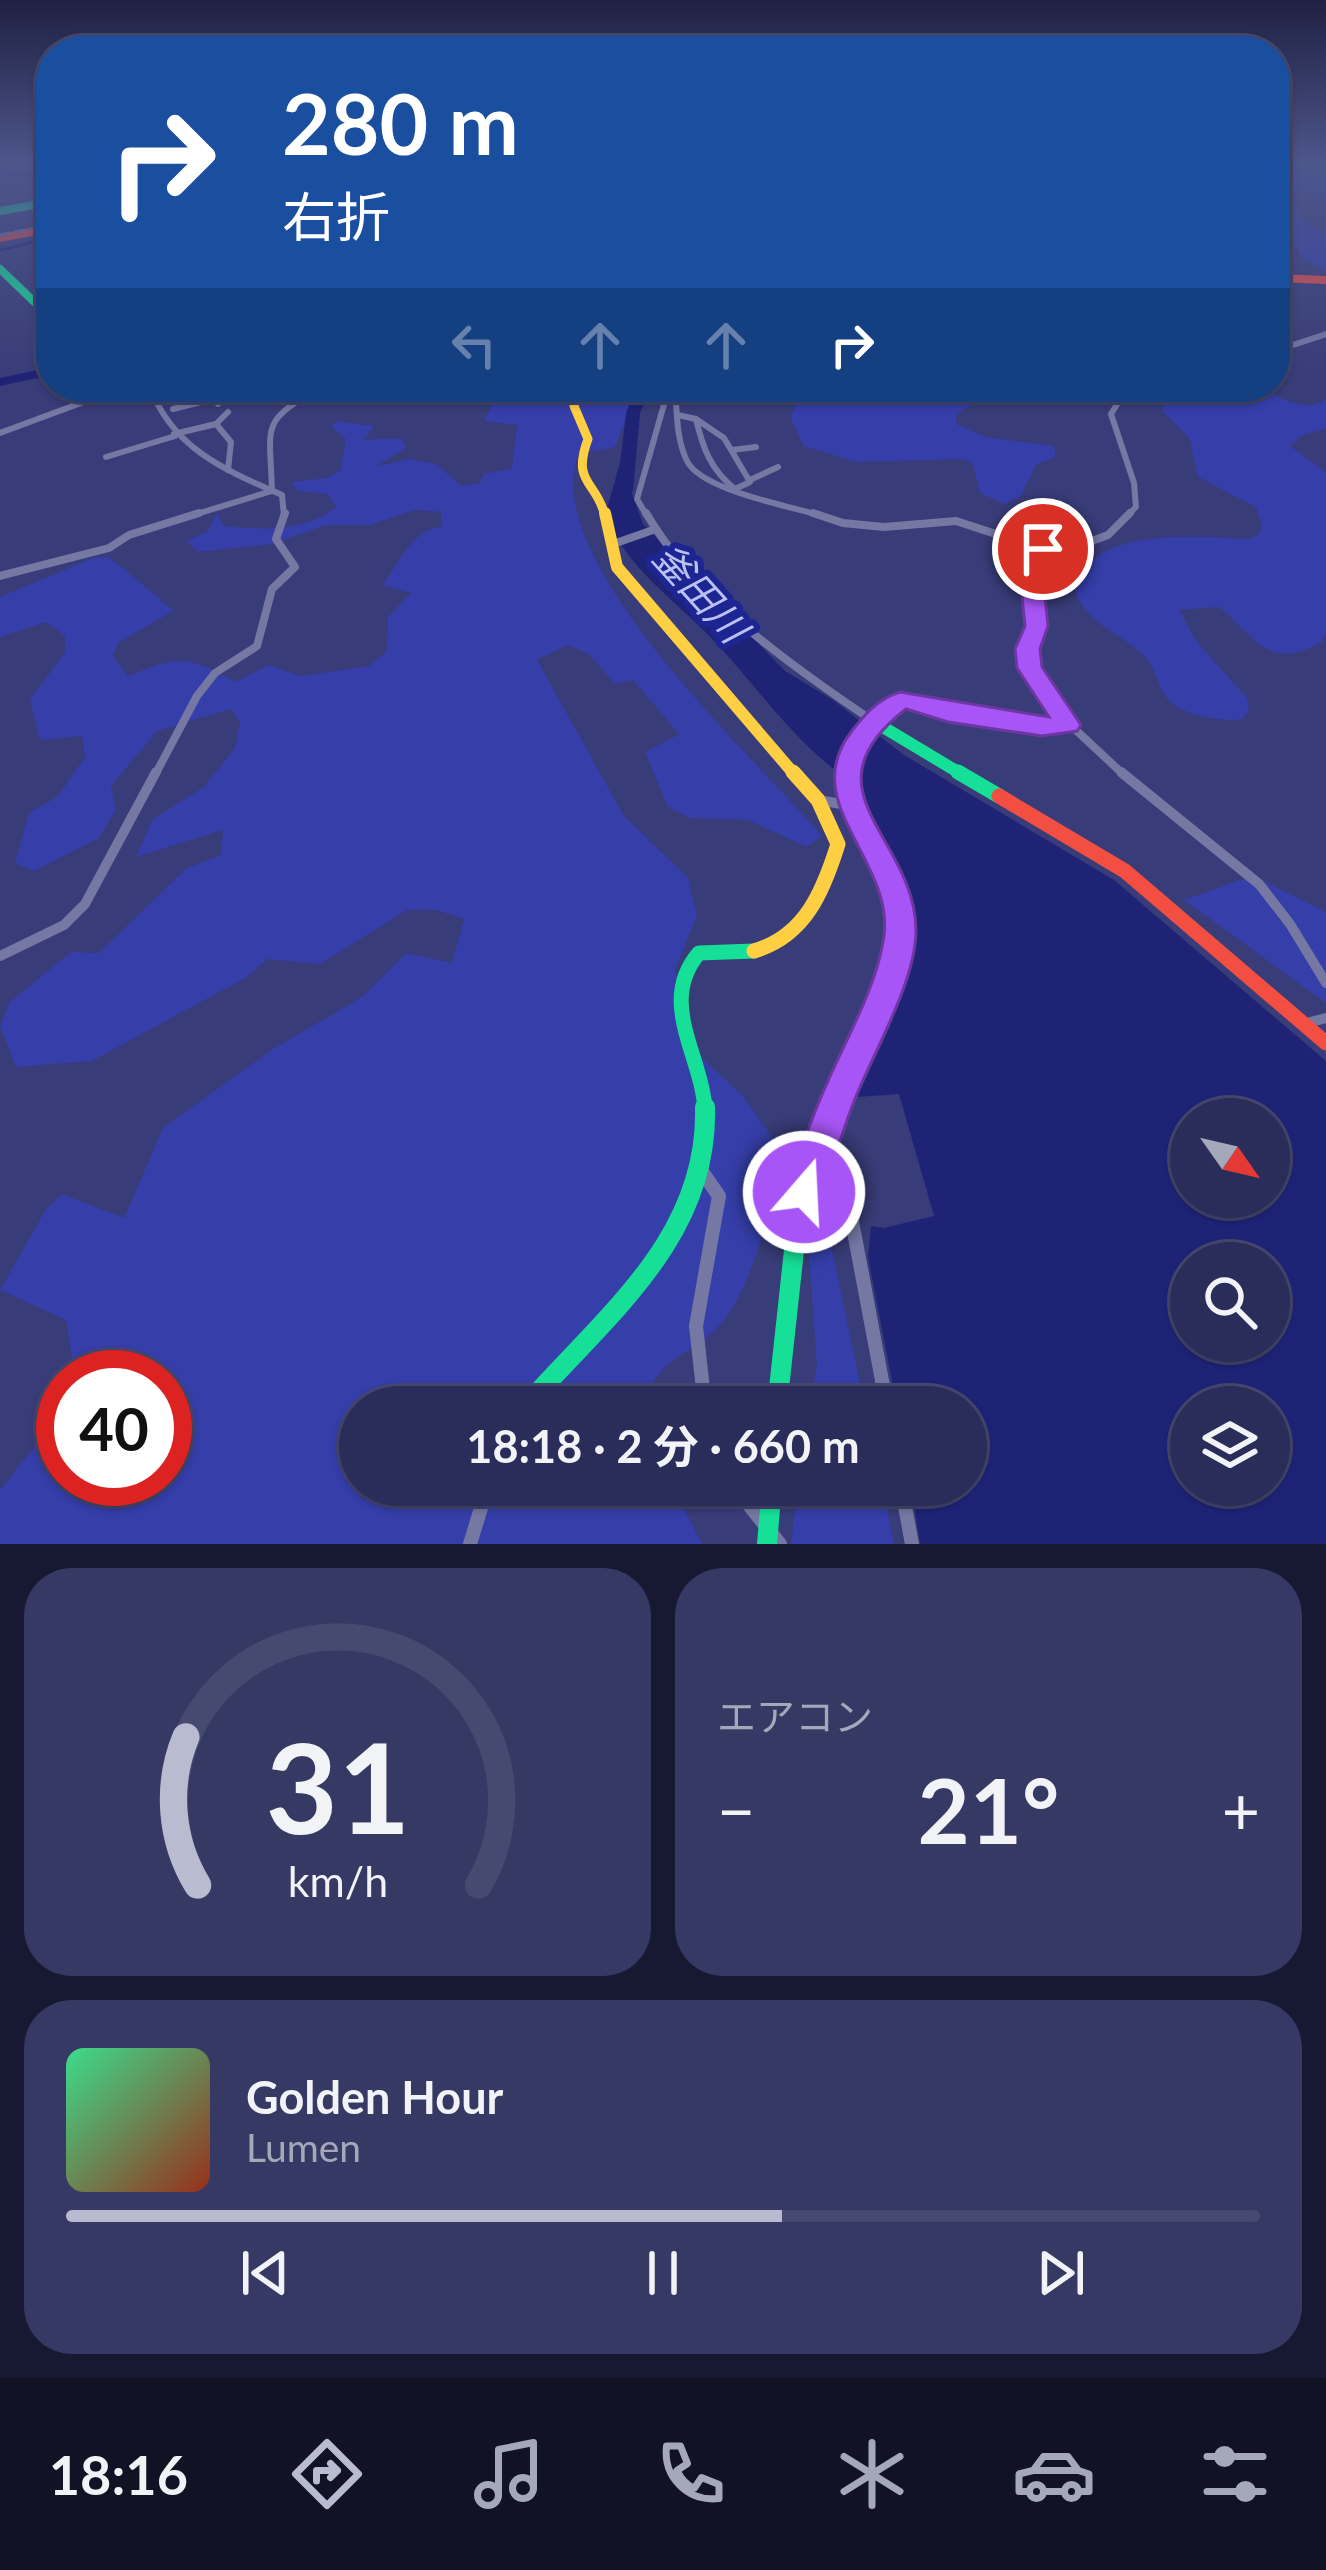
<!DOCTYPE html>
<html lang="ja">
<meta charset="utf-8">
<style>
:root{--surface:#2a2d5a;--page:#363963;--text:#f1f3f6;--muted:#a5a8bb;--line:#464970;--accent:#b9bbd0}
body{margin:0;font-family:Lato,"Noto Sans JP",sans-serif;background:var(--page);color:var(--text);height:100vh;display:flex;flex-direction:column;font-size:45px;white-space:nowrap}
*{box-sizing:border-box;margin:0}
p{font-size:39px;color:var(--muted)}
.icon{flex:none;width:66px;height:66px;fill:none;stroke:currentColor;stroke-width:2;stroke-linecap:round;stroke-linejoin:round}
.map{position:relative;height:1544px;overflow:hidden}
.sheet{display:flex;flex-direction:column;gap:24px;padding:24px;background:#171932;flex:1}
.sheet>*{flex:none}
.hud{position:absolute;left:36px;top:36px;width:1254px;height:366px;border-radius:48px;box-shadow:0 3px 9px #0004,0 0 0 3px var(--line);background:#1a4fa0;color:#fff;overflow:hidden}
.needle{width:78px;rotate:124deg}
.fabs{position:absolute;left:1170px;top:1098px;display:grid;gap:24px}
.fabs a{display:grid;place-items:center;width:120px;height:120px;border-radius:50%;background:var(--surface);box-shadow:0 3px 9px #0004,0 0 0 3px var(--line);font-size:60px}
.speed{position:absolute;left:36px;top:1350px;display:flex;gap:24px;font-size:60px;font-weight:700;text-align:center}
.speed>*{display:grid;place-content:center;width:156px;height:156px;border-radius:50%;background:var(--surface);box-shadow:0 3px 9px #0004,0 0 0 3px var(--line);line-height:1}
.speed .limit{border:18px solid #d22;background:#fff;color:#111}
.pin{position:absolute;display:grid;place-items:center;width:102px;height:102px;color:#fff;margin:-51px;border:6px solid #fff;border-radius:50%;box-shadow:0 3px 12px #0007}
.me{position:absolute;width:132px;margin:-66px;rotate:19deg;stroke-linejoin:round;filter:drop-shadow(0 0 9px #0008)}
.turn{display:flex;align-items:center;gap:42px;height:252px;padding:0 48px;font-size:54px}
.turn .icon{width:156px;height:156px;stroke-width:2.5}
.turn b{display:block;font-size:84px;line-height:102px}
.lanes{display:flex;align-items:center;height:114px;padding:0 48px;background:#0003;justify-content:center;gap:60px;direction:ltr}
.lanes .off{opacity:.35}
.big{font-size:90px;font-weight:700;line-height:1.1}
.sheet .card{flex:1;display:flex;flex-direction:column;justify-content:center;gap:18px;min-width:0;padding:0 42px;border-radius:48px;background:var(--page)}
.sheet .dial{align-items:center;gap:0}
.dial svg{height:312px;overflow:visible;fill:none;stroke:var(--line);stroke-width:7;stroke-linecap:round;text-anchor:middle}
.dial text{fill:var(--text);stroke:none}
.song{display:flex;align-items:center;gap:36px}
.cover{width:144px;height:144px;border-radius:18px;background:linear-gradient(135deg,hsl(150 70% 55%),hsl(10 70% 35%))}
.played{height:12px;border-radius:6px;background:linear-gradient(90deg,var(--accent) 60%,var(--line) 60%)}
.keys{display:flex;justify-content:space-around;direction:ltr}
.heat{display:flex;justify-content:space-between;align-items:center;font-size:66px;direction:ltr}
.sheet .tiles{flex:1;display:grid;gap:24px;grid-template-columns:1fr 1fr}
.card:last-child{grid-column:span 2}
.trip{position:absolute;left:339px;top:1386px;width:648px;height:120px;border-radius:60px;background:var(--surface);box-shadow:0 3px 9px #0004,0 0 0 3px var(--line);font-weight:700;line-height:120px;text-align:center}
.menu{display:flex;height:192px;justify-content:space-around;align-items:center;background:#111224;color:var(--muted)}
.menu .icon{width:84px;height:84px}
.menu .selected{color:var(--accent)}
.menu b{font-size:54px;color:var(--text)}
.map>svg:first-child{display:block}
.green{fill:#353ea9}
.water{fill:#1e2376;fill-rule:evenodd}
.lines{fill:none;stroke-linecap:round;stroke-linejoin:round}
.stream{stroke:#1e2376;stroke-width:3}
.river{fill:#1e2376;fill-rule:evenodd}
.street-far3{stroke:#7578a3;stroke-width:6}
.street-far2{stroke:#7578a3;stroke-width:8}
.street-far1{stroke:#7578a3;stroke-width:10}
.street{stroke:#7578a3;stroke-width:14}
.fast-far4{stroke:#16e098;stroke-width:8}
.fast-far3{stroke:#16e098;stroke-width:9}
.fast-far2{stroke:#16e098;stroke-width:12}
.fast-far1{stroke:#16e098;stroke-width:15}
.fast{stroke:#16e098;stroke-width:20}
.slow-far2{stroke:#ffcf43;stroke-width:9}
.slow-far1{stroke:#ffcf43;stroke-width:12}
.slow{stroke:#ffcf43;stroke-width:15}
.jam-far1{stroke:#f24e42;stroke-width:8}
.jam{stroke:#f24e42;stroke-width:15}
.rail{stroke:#7578a2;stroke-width:3;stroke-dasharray:10 4.5;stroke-linecap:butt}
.route{fill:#a855f7;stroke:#6d37a1;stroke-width:3}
.labels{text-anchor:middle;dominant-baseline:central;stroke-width:12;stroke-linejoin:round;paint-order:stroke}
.water-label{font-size:39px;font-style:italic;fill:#bbc0f5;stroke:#1d2593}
</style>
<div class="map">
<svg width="1326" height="1544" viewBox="0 0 1326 1544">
<rect width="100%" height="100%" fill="#383c78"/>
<g class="green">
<polygon points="1275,162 1326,162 1326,201 1300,191 1292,195 1302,220 1326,233 1326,270 1303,260 1296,245 1275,240"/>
<path d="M579 387H638L615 447 578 454C576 465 572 480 573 491 585 602 749 752 822 836L807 847 748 820 690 818 668 807 645 752 679 734 633 680 615 684 589 654 568 645 537 660 624 816 688 878 697 915 675 970 701 1057 742 1095 785 1156C769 1205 755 1282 723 1321 693 1359 658 1351 644 1407H360V1485H672L702 1544H0V1490L63 1411V1479H165V1377H75L66 1320 0 1290 46 1209 62 1194 124 1218 163 1128 273 1049 362 997 406 953 452 963 464 919 436 910H407L320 964 267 959 247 977 92 1061 16 1067 0 1026 10 1002 71 952 99 953 187 868 221 855 223 830 136 857 153 819 204 787 235 748 240 722 231 709 157 731 111 786 116 809 99 838 34 871 15 863 29 813 58 796 85 757 82 736 40 740 30 700 65 652V636L46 622 0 637V597L93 558 108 557C115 561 170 607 173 611L118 643 113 656 128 676C181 655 186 655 236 682L268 665 301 676 369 666 387 651 388 617 411 593 382 585C400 564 411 528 442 527L441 512 414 510 370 525H326L272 544 198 552 187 541 208 531 217 513 223 526C265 530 302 532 337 507L327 494 298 491 291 482 326 478 340 471 346 439 331 427 336 421 374 426 363 440 401 438 406 448 375 467 409 459 436 464 461 486 480 483 484 474 512 468 517 425 484 421 492 405 575 400Z"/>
<polygon points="813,387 1069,387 1083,400 982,401 957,413 956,424 986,437 1054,446 1055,457 1036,465 1020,497 1005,504 980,493 973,464 964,459 856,462 804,446 791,419 796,403"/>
<path d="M1200 387C1216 387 1235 384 1250 387 1276 391 1302 417 1326 399V429L1303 435 1290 446 1326 472V631L1322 642C1269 672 1255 637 1219 607L1179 610 1197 642 1247 698 1249 710 1243 719C1223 722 1194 717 1177 707 1158 696 1159 673 1146 658 1124 634 1088 626 1076 593 1084 524 1199 537 1248 539L1258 535 1262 526 1256 507 1198 477 1189 438 1162 410 1167 400 1196 394Z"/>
<polygon points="1243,879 1263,881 1326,912 1326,1003 1184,900"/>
<polygon points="827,1226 865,1407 808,1407 817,1367 807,1229"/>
<polygon points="798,1485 882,1485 894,1544 791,1544"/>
</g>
<path class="water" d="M621 459 630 466 629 485 643 524 785 671 833 700 904 755 1114 880 1326 1061V1544H920L911 1485H966V1407H897L868 1257 871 1226 884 1228 934 1216 899 1094 857 1097C883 1039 926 966 910 900 901 860 874 827 862 788 802 754 762 692 716 643 674 598 631 573 605 516ZM1191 1119H1269V1197H1191ZM1191 1263H1269V1341H1191ZM1191 1407H1269V1485H1191Z"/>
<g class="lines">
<polyline class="stream" points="0,250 51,238"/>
<g class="river">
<polygon points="0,169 51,174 51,180 0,175"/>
<polygon points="51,367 51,375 0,386 0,378"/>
<polygon points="637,387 651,387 640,413 633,491 625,496 617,491 626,413"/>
</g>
<g class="street-far3">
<polyline points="1275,351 1326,334"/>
<path d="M150 387C173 449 225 470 282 495L284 516"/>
<path d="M675 387C677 411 676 439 687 461 701 490 789 506 822 516"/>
<polyline points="217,398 237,387"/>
<polyline points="173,409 217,398 218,404"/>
<polyline points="678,415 696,419"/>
<path d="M696 419 724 438 750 482 735 489C711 470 703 449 696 419Z"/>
<polyline points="216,424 228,412"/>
<polyline points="0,433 124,387"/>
<polyline points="174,434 216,424 231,442 228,470"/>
<polyline points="732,450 756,447"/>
<polyline points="106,457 175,436"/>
<polyline points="752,479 778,467"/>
<path d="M272 491C270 423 259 423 321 387"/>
<polyline points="190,516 272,491"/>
<polyline points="647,516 637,499 669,387"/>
<polyline points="1127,516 1136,507 1134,483 1111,414 1121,398 1137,387"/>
</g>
<g class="street-far2">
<path d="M646 513C697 600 791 666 873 721L900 701 915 700 948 713 1042 727 1068 725"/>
<polyline points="813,513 843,523 884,527 956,521 1057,554 1108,535 1130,513"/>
<polyline points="616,543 653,530"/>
<polyline points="1057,554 1038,593 1029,665 1064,719 1124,775"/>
<polyline points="0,576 109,548 129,535 199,513"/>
<polyline points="155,775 197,696 215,673 257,646 272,589 295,567 276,539 285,513"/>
</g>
<g class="street-far1">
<polyline points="1121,772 1259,884 1290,924 1326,983"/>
<polyline points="818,800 853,806"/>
<polyline points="0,956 64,925 85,904 156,772"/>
<polyline points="1303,1024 1326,1018"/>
</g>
<g class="street">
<polyline points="821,1148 839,1170 848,1200 887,1407"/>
<polyline points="701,1170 719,1196 696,1326 705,1407"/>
<polyline points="733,1485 780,1544"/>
<polyline points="901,1485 912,1544"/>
<polyline points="470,1544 488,1485"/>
</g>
<g class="fast-far4">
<polyline points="0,211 51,202"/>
<polyline points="0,269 50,317"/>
</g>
<polyline class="fast-far3" points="47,314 51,318"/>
<polyline class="fast-far2" points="852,775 856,753 873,721 963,775"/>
<g class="fast-far1">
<polyline points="958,772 999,796"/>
<path d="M705 1110C702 1055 657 1002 699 953L754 951"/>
<path d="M833 1110C864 1039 918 965 889 884 877 848 845 812 852 772"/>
</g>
<g class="fast">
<path d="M525 1407C604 1317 709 1238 705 1107"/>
<polyline points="777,1407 796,1232 834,1107"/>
<polyline points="767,1544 772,1485"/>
</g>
<path class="slow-far2" d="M579 387 574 406 588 439C571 484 597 481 605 516"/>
<polyline class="slow-far1" points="605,513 617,567 795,775"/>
<path class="slow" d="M754 951C805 936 823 892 838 844L818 800 793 772"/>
<g class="jam-far1">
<polyline points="0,238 51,228"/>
<polyline points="1275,278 1326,280"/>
</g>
<polyline class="jam" points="999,796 1125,871 1326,1043"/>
<polyline class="rail" points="0,235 51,225"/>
</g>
<linearGradient id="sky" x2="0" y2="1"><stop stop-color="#1f2142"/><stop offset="0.43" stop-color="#4d568b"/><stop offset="1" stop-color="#4d568b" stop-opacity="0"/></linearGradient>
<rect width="1326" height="378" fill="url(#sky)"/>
<path class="route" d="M1043 542 1068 554 1045 597 1048 626 1040 649 1042 667 1081 725 1077 731 1042 736 948 722 906 709C800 791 915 836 916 930 916 983 872 1054 853 1104 842 1133 833 1163 823 1192L818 1205 804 1211 791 1205 786 1192C799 1155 811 1117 828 1081 848 1035 877 986 884 936 894 860 797 803 851 732 864 715 879 698 900 692L1049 717 1017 668 1015 649 1025 626 1022 597 1044 557 1032 549Z"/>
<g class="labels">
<g class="water-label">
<text transform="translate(701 592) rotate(48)">釜田川</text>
</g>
</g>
</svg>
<div class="fabs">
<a><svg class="needle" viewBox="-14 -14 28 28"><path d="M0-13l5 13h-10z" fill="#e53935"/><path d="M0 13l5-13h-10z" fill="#a5a8bb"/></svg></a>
<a><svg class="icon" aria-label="search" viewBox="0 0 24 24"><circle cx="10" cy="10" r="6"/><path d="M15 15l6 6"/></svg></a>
<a><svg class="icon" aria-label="layers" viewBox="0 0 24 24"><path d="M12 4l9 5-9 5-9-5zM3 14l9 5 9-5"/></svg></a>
</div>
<div class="speed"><div class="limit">40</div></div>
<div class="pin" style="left:1043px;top:549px;background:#d93025"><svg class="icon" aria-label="arrive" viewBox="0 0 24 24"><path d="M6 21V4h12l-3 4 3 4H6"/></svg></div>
<svg class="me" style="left:804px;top:1192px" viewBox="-20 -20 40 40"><circle r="17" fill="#a855f7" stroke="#fff" stroke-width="3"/><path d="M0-11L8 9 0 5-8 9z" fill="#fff"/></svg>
<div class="trip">18:18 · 2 分 · 660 m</div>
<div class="hud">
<div class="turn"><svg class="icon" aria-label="right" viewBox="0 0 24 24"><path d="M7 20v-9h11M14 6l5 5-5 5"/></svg><div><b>280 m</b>右折</div></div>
<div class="lanes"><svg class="icon off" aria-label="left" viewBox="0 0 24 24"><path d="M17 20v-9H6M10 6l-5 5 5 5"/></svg><svg class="icon off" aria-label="ahead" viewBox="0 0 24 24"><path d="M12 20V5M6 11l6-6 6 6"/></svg><svg class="icon off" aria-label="ahead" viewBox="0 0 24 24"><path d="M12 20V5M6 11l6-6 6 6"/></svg><svg class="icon" aria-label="right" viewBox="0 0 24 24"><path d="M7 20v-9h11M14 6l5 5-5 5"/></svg></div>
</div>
</div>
<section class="sheet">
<div class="tiles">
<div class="card dial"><svg viewBox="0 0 100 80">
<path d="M14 69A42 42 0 1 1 86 69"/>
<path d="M14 69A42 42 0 0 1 11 31" stroke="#b9bbd0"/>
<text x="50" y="56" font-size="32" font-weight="700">31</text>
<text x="50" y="72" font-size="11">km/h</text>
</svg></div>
<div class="card"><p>エアコン</p>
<div class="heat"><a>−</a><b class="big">21°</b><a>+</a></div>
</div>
<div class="card">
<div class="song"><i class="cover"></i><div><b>Golden Hour</b><p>Lumen</p></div></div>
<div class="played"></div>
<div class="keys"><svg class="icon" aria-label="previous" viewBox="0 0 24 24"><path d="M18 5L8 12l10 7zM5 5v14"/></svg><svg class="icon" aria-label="pause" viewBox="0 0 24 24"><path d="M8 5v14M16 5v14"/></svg><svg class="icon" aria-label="next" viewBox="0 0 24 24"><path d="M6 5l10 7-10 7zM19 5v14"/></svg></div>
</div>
</div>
</section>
<nav class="menu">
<b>18:16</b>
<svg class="icon selected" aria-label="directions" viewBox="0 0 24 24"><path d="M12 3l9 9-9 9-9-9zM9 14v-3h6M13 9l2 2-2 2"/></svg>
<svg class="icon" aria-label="music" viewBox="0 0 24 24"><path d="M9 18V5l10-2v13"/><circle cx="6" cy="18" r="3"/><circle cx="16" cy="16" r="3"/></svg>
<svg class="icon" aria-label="phone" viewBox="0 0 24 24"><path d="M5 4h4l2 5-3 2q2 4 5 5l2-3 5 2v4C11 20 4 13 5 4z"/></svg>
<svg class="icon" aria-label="climate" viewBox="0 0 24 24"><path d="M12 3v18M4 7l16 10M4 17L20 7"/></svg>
<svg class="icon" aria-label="car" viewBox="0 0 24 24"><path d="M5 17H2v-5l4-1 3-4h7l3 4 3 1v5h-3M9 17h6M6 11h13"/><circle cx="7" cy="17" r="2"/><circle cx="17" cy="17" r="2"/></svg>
<svg class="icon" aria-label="filters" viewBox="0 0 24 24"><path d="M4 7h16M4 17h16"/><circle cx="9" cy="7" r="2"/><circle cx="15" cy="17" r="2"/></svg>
</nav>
